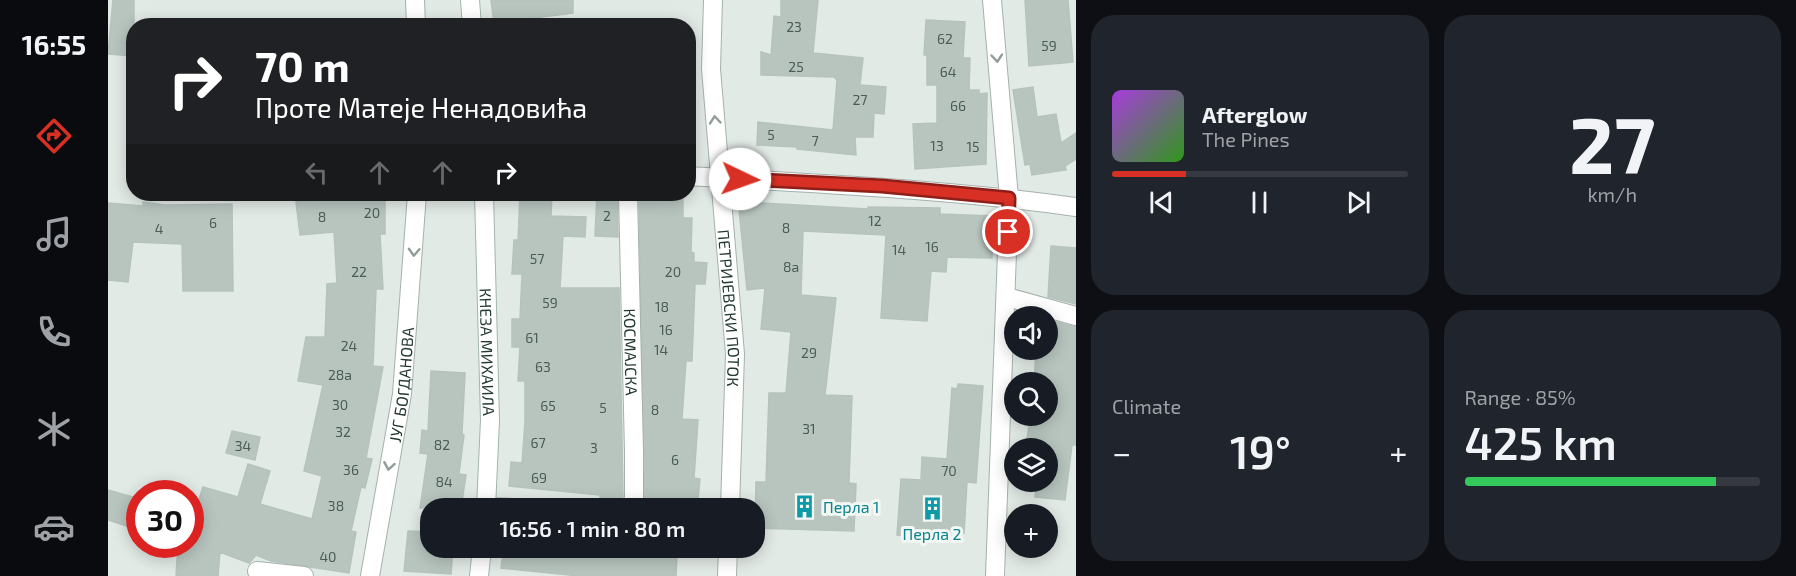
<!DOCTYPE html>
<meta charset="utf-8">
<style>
:root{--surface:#171b24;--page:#20242c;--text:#f1f3f6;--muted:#9ea1a6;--line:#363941;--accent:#d93025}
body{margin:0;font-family:"Exo 2",sans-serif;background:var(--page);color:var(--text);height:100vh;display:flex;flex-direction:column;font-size:22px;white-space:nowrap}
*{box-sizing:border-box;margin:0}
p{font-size:20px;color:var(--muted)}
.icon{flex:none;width:33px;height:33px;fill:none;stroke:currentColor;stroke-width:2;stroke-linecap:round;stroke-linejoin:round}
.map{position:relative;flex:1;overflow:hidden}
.panel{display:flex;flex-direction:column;gap:15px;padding:15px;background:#0d0f14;width:720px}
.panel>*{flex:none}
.top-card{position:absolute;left:18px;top:18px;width:570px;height:183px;border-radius:24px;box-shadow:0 3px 15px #0003;background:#202124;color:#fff;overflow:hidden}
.fabs{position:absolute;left:896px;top:306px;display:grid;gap:12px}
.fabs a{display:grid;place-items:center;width:54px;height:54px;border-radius:50%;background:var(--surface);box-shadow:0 3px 15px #0003;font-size:30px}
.speed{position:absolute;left:18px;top:480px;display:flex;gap:12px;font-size:30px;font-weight:700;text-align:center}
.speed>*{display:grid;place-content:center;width:78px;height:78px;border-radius:50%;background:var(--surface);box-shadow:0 3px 15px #0003;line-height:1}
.speed .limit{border:9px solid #d22;background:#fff;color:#111}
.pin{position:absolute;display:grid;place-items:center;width:51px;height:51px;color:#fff;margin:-26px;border:3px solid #fff;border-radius:50%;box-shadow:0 2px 6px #0007}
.me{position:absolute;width:66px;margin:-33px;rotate:93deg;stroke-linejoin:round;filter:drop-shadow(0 0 4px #0008)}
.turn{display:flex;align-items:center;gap:21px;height:126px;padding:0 30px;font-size:27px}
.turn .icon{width:78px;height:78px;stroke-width:2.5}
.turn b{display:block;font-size:42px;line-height:51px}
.lanes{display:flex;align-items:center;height:57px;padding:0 30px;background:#0003;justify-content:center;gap:30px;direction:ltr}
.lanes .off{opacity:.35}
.big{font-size:45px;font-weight:600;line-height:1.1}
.panel .tile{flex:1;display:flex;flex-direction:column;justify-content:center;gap:9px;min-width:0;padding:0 21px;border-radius:24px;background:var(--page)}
.panel .dial{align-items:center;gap:0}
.dial b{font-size:78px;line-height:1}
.song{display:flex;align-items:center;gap:18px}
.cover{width:72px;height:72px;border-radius:9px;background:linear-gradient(135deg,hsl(280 70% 55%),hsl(110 70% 35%))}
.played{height:6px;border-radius:3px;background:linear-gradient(90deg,var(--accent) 25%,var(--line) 25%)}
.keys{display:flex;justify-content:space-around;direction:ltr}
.heat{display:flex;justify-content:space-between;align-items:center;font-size:33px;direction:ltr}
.charge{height:9px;border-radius:4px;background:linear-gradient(90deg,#34c759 85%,var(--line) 0)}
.panel .tiles{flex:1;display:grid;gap:15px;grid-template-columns:repeat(2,1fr)}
.trip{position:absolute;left:312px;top:498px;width:345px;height:60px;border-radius:24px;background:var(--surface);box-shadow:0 3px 15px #0003;font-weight:600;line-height:60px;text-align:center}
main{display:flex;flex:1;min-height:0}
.dock{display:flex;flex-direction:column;width:108px;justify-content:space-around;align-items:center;background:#090b0e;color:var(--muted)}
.dock .icon{width:42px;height:42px}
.dock .active{color:var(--accent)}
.dock b{font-size:27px;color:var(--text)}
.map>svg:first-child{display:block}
.building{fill:#b8c5bf;stroke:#b5c3bc;stroke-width:1.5}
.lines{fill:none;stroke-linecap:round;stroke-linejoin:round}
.minor-casing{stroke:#a5b1ac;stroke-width:20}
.secondary-casing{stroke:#a2b5ad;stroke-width:20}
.minor{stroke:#fff;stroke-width:18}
.secondary{stroke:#fff;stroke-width:18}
.oneway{stroke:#929c98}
.route-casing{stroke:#8d1f18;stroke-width:15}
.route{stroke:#d93025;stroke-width:10}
.labels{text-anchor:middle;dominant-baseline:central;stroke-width:6;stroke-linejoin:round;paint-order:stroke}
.number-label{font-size:14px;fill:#495c55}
.street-label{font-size:16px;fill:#243932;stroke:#f2f7f4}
.culture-label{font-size:16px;fill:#0d838f;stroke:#f2f7f4;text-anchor:start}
</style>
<main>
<nav class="dock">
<b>16:55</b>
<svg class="icon active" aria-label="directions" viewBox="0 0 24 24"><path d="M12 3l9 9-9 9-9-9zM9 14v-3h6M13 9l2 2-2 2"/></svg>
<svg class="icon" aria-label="music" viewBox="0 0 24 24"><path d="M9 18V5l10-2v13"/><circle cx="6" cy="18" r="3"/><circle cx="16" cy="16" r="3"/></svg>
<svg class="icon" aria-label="phone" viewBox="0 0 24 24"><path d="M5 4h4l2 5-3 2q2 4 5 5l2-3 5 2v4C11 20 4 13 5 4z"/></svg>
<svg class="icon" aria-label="climate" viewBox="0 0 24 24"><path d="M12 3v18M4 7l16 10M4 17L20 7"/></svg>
<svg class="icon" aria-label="car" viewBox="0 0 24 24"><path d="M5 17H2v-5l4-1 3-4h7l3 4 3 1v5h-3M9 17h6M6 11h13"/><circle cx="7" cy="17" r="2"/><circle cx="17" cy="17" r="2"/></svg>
</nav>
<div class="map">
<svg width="968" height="576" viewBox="0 0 968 576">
<rect width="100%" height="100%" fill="#e2eae6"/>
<g class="building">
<polygon points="5,0 26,0 26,56 0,54"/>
<polygon points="383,0 465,0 465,13 386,23"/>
<polygon points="673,0 710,0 705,53 755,58 752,85 778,87 776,114 766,113 765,137 747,137 748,155 689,149 689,147 649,145 650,122 725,130 729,80 726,77 653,75 653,52 663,55 666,16 673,17"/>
<polygon points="917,0 960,0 965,62 921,66"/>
<polygon points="818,20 857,22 855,58 862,58 861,90 871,90 871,94 879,93 878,164 807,169 805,124 829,123 829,85 819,85 819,55 816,55"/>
<polygon points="925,87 929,117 948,114 953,143 968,133 968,159 957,166 958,170 924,175 922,164 917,165 905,90"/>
<polygon points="248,194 277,194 277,234 272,234 275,289 268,289 265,366 275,367 258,458 264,459 257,488 253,487 243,531 248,532 241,573 163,561 148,555 141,563 112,552 110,576 68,576 70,544 82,544 82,528 95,487 130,497 140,464 162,471 152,504 204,519 214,476 196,471 215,385 190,381 198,337 217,337 219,284 229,283 226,232 192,235 188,202 248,196"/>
<polygon points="412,194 444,194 443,216 478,217 477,237 455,236 452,288 511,288 515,496 511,502 492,501 492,495 401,486 403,462 414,463 417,422 417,381 410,381 412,347 404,347 404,319 412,319 414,274 404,274 406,240 410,240"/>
<polygon points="489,194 509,194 510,237 487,236"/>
<polygon points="531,197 575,198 575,218 584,218 583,252 586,253 586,262 599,263 597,284 587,284 584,361 578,361 574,419 590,420 586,478 592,479 589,508 536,506"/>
<polygon points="35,202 57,205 124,204 125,291 75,291 74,244 25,242 20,282 0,280 0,203 35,206"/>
<polygon points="638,202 760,209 760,207 832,208 832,214 885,216 884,258 839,257 838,272 823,271 819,321 773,318 778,235 695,231 693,295 728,298 717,395 744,396 741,483 748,484 746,531 647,528 648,482 658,482 661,393 678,393 683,332 653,329 657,288 639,290 631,209 639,208"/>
<polygon points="943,246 968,248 968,304 940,297"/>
<polygon points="939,320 968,327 968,445 964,445 957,500 927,497 929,482 939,482 939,448 918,448 922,416 939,416 939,382 926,382 928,350 939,350"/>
<polygon points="323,371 357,373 354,434 356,435 351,474 358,475 353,508 312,508 320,454 312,453 314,430 320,431"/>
<polygon points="850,384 875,386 868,483 859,482 856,533 809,529 808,536 789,535 793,479 813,480 814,457 839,459 844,388 849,389"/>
<polygon points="124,431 152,437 147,460 118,453"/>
<polygon points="0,490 32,499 25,528 0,520"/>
<polygon points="300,531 322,532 322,548 345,548 343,574 296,571"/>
<polygon points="396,548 430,548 429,552 488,556 488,548 514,548 513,551 569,554 568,576 471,576 393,568"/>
</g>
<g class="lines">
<defs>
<g id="minor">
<polyline points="307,0 308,26"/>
<path id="s1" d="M605 0 603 69 627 354 622 508"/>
<polyline points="884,0 901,198 887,576"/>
<path d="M580 176C710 184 839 189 968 207"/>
<path id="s2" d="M520 194 526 452V500L520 508"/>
<polyline points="899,297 968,316"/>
<polyline points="378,507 406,508"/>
<polyline points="149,571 196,576"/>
<path id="s3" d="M262 576 294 394 309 194"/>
<polyline points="619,576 620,548"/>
</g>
<g id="secondary">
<polyline points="362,0 364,26"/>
<path id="s4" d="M376 194 382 420 378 508"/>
<polyline points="371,576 374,548"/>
</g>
</defs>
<use href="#minor" class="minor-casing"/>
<use href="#secondary" class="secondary-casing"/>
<use href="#minor" class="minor"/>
<use href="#secondary" class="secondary"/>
</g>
<defs><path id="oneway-chevron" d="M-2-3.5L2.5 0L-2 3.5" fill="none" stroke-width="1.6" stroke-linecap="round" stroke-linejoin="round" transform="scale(1.5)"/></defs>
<g class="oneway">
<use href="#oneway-chevron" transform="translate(889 58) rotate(85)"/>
<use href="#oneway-chevron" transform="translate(607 120) rotate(-95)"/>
<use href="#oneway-chevron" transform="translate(306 252) rotate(93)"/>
<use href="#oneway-chevron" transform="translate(281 466) rotate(100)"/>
</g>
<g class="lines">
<defs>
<polyline id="route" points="632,179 774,186 901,198 900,232"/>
</defs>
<use href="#route" class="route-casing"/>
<use href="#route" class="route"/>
</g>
<defs>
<symbol id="building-bare" viewBox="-9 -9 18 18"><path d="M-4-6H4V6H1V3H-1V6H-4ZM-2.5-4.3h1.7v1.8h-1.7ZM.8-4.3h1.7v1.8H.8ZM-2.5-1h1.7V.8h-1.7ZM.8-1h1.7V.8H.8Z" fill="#0f9aa8" stroke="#f2f7f4" stroke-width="2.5" paint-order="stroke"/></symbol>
</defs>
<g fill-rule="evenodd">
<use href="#building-bare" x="680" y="490" width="33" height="33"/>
<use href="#building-bare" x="808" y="492" width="33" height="33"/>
</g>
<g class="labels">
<g class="number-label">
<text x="686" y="26">23</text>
<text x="837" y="38">62</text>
<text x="941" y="45">59</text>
<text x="688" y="66">25</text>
<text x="840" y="71">64</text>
<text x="752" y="99">27</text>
<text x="850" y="105">66</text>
<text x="663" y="134">5</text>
<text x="707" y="140">7</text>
<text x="829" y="145">13</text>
<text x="865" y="146">15</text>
<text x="264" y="212">20</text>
<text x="499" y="215">2</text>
<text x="214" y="216">8</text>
<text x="767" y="220">12</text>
<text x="105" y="222">6</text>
<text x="678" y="227">8</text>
<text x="51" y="228">4</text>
<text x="824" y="246">16</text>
<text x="791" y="249">14</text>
<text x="429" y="258">57</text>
<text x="683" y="266">8a</text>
<text x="251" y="271">22</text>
<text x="565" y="271">20</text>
<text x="442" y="302">59</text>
<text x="554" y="306">18</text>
<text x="558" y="329">16</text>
<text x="424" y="337">61</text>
<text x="241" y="345">24</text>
<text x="553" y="349">14</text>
<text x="701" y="352">29</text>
<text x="435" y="366">63</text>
<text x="232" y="374">28a</text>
<text x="232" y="404">30</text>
<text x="440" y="405">65</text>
<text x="495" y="407">5</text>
<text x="547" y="409">8</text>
<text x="701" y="428">31</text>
<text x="235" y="431">32</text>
<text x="430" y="442">67</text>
<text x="334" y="444">82</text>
<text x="135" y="445">34</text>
<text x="486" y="447">3</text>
<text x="567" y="459">6</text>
<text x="243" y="469">36</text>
<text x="841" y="470">70</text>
<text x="431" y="477">69</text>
<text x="336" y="481">84</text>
<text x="228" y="505">38</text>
<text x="220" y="556">40</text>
</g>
<g class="street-label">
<text stroke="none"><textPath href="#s1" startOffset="309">ПЕТРИЈЕВСКИ ПОТОК</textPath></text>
<text stroke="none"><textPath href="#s4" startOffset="158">КНЕЗА МИХАИЛА</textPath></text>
<text stroke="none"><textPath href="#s2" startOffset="158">КОСМАЈСКА</textPath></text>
<text stroke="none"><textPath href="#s3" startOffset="194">ЈУГ БОГДАНОВА</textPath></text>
</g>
<g class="culture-label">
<text x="715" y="506">Перла 1</text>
<text x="824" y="533" text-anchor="middle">Перла 2</text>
</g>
</g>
</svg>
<div class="fabs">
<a><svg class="icon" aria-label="sound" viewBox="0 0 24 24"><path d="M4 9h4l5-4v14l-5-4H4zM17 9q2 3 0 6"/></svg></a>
<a><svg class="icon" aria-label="search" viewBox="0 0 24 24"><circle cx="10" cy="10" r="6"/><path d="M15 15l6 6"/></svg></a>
<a><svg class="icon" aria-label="layers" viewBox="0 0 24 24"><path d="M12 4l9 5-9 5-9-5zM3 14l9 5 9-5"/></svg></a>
<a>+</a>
</div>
<div class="speed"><div class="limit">30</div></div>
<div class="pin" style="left:900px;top:232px;background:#d93025"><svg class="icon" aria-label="arrive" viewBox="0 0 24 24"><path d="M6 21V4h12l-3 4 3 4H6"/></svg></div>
<svg class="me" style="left:632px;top:179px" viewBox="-20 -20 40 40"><circle r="19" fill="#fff"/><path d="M0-13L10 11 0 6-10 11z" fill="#d93025"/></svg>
<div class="trip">16:56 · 1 min · 80 m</div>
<div class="top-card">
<div class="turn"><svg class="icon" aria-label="right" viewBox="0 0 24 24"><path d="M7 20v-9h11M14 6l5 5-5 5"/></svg><div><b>70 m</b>Проте Матеје Ненадовића</div></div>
<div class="lanes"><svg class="icon off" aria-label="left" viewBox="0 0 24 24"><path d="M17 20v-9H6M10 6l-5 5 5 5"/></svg><svg class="icon off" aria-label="ahead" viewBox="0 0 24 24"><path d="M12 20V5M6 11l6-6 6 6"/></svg><svg class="icon off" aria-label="ahead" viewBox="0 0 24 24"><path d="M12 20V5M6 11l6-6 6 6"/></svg><svg class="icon" aria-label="right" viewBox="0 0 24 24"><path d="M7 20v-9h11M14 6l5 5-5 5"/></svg></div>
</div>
</div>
<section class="panel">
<div class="tiles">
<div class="tile">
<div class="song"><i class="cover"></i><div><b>Afterglow</b><p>The Pines</p></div></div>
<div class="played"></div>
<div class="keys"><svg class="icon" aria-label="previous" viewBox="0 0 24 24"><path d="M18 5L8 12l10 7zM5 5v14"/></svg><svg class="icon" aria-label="pause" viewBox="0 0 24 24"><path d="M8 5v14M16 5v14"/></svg><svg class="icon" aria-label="next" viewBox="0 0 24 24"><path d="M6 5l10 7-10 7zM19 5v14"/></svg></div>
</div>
<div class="tile dial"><b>27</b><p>km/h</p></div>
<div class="tile"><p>Climate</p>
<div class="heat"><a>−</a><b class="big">19°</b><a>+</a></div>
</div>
<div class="tile"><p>Range · 85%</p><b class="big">425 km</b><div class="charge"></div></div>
</div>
</section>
</main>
